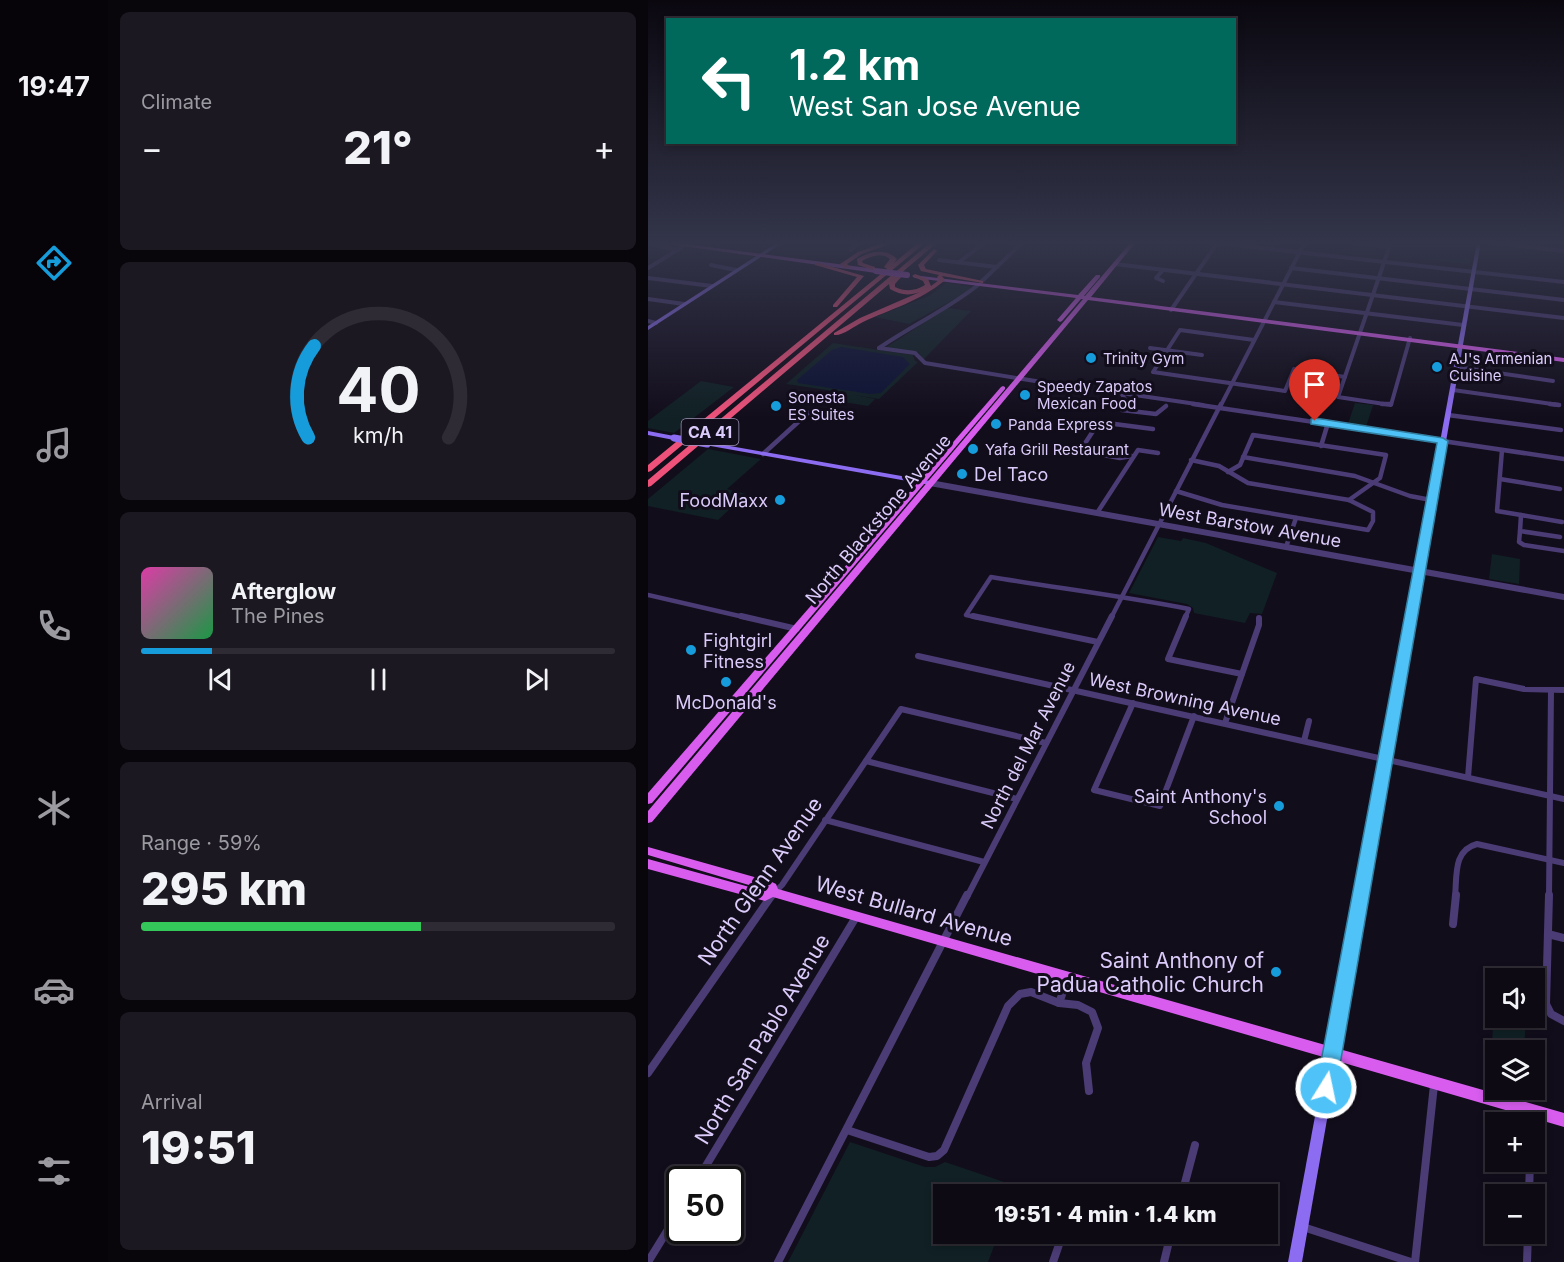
<!DOCTYPE html>
<meta charset="utf-8">
<style>
:root{--surface:#0e0a14;--page:#1c1822;--text:#f1f3f6;--muted:#9b9aa0;--line:#2e2b34;--accent:#169cdb}
body{margin:0;font-family:Inter,sans-serif;background:var(--page);color:var(--text);height:100vh;display:flex;flex-direction:column;font-size:22px;white-space:nowrap}
*{box-sizing:border-box;margin:0}
p{font-size:20px;color:var(--muted)}
.icon{flex:none;width:33px;height:33px;fill:none;stroke:currentColor;stroke-width:2;stroke-linecap:round;stroke-linejoin:round}
.map{position:relative;flex:1;overflow:hidden}
.drawer{display:flex;flex-direction:column;gap:12px;padding:12px;background:#08060b;width:540px}
.drawer>*{flex:none}
.banner{position:absolute;left:18px;top:18px;width:570px;height:126px;border-radius:0px;box-shadow:0 3px 9px #0003,0 0 0 2px var(--line);background:#00695c;color:#fff;overflow:hidden}
.fabs{position:absolute;left:837px;top:968px;display:grid;gap:12px}
.fabs a{display:grid;place-items:center;width:60px;height:60px;border-radius:0px;background:var(--surface);box-shadow:0 3px 9px #0003,0 0 0 2px var(--line);font-size:30px}
.speed{position:absolute;left:18px;top:1166px;display:flex;gap:12px;font-size:30px;font-weight:700;text-align:center}
.speed>*{display:grid;place-content:center;width:78px;height:78px;border-radius:50%;background:var(--surface);box-shadow:0 3px 9px #0003,0 0 0 2px var(--line);line-height:1}
.speed .limit{border:3px solid #111;border-radius:9px;background:#fff;color:#111}
.pin{position:absolute;display:grid;place-items:center;width:51px;height:51px;color:#fff;margin:-62px -26px;border-radius:50% 50% 50% 0;rotate:-45deg;box-shadow:0 0 6px #0007}
.pin .icon{rotate:45deg}
.me{position:absolute;width:66px;margin:-33px;rotate:10deg;stroke-linejoin:round;filter:drop-shadow(0 0 4px #0008)}
.turn{display:flex;align-items:center;gap:21px;height:126px;padding:0 24px;font-size:27px}
.turn .icon{width:78px;height:78px;stroke-width:2.5}
.turn b{display:block;font-size:42px;line-height:51px}
.big{font-size:45px;font-weight:800;line-height:1.1}
.drawer .tile{flex:1;display:flex;flex-direction:column;justify-content:center;gap:9px;min-width:0;padding:0 21px;border-radius:9px;background:var(--page)}
.drawer .dial{align-items:center;gap:0}
.dial svg{height:156px;overflow:visible;fill:none;stroke:var(--line);stroke-width:7;stroke-linecap:round;text-anchor:middle}
.dial text{fill:var(--text);stroke:none}
.song{display:flex;align-items:center;gap:18px}
.cover{width:72px;height:72px;border-radius:9px;background:linear-gradient(135deg,hsl(320 70% 55%),hsl(140 70% 35%))}
.played{height:6px;border-radius:3px;background:linear-gradient(90deg,var(--accent) 15%,var(--line) 15%)}
.keys{display:flex;justify-content:space-around;direction:ltr}
.heat{display:flex;justify-content:space-between;align-items:center;font-size:33px;direction:ltr}
.charge{height:9px;border-radius:4px;background:linear-gradient(90deg,#34c759 59%,var(--line) 0)}
.trip{position:absolute;left:285px;top:1184px;width:345px;height:60px;border-radius:0px;background:var(--surface);box-shadow:0 3px 9px #0003,0 0 0 2px var(--line);font-weight:800;line-height:60px;text-align:center}
main{display:flex;flex:1;min-height:0}
.menu{display:flex;flex-direction:column;width:108px;justify-content:space-around;align-items:center;background:#060408;color:var(--muted)}
.menu .icon{width:42px;height:42px}
.menu .active{color:var(--accent)}
.menu b{font-size:27px;color:var(--text)}
.map>svg:first-child{display:block}
.green{fill:#102024}
.water{fill:#0d1234}
.lines{fill:none;stroke-linecap:round;stroke-linejoin:round}
.minor-far3{stroke:#4b3c75;stroke-width:4}
.minor-far2{stroke:#4b3c75;stroke-width:4.5}
.minor-far1{stroke:#4b3c75;stroke-width:6}
.minor{stroke:#4b3c75;stroke-width:8}
.tertiary{stroke:#4b3c75;stroke-width:6}
.secondary{fill:#8c6cf0;fill-rule:evenodd}
.primary{fill:#d85def;fill-rule:evenodd}
.motorway{fill:#ee527b;fill-rule:evenodd}
.secondary-bridge{stroke:#8c6cf0;stroke-width:7}
.primary-bridge{stroke:#d85def;stroke-width:6}
.route{fill:#4fc3f7;stroke:#337fa1;stroke-width:1.5}
.poi-dot{fill:#169cdb;stroke:#120d1b;stroke-width:2}
.labels{text-anchor:middle;dominant-baseline:central;stroke-width:6;stroke-linejoin:round;paint-order:stroke}
.far-poi-label{font-size:15px;fill:#dbcbfa;stroke:#120d1b;text-anchor:start}
.shield{fill:#120d1b;stroke:#9f92b7;stroke-width:1.5}
.shield-label{font-size:16px;font-weight:bold;fill:#dbcbfa}
.poi-label{font-size:18px;fill:#dbcbfa;stroke:#120d1b;text-anchor:start}
.street-label{font-size:18px;fill:#dbcbfa;stroke:#120d1b}
.near-street-label{font-size:21px;fill:#dbcbfa;stroke:#120d1b}
.near-poi-label{font-size:21px;fill:#dbcbfa;stroke:#120d1b;text-anchor:end}
</style>
<main>
<nav class="menu">
<b>19:47</b>
<svg class="icon active" aria-label="directions" viewBox="0 0 24 24"><path d="M12 3l9 9-9 9-9-9zM9 14v-3h6M13 9l2 2-2 2"/></svg>
<svg class="icon" aria-label="music" viewBox="0 0 24 24"><path d="M9 18V5l10-2v13"/><circle cx="6" cy="18" r="3"/><circle cx="16" cy="16" r="3"/></svg>
<svg class="icon" aria-label="phone" viewBox="0 0 24 24"><path d="M5 4h4l2 5-3 2q2 4 5 5l2-3 5 2v4C11 20 4 13 5 4z"/></svg>
<svg class="icon" aria-label="climate" viewBox="0 0 24 24"><path d="M12 3v18M4 7l16 10M4 17L20 7"/></svg>
<svg class="icon" aria-label="car" viewBox="0 0 24 24"><path d="M5 17H2v-5l4-1 3-4h7l3 4 3 1v5h-3M9 17h6M6 11h13"/><circle cx="7" cy="17" r="2"/><circle cx="17" cy="17" r="2"/></svg>
<svg class="icon" aria-label="filters" viewBox="0 0 24 24"><path d="M4 7h16M4 17h16"/><circle cx="9" cy="7" r="2"/><circle cx="15" cy="17" r="2"/></svg>
</nav>
<section class="drawer">
<div class="tile"><p>Climate</p>
<div class="heat"><a>−</a><b class="big">21°</b><a>+</a></div>
</div>
<div class="tile dial"><svg viewBox="0 0 100 80">
<path d="M14 69A42 42 0 1 1 86 69"/>
<path d="M14 69A42 42 0 0 1 17 22" stroke="#169cdb"/>
<text x="50" y="56" font-size="32" font-weight="700">40</text>
<text x="50" y="72" font-size="11">km/h</text>
</svg></div>
<div class="tile">
<div class="song"><i class="cover"></i><div><b>Afterglow</b><p>The Pines</p></div></div>
<div class="played"></div>
<div class="keys"><svg class="icon" aria-label="previous" viewBox="0 0 24 24"><path d="M18 5L8 12l10 7zM5 5v14"/></svg><svg class="icon" aria-label="pause" viewBox="0 0 24 24"><path d="M8 5v14M16 5v14"/></svg><svg class="icon" aria-label="next" viewBox="0 0 24 24"><path d="M6 5l10 7-10 7zM19 5v14"/></svg></div>
</div>
<div class="tile"><p>Range · 59%</p><b class="big">295 km</b><div class="charge"></div></div>
<div class="tile"><p>Arrival</p><b class="big">19:51</b></div>
</section>
<div class="map">
<svg width="916" height="1262" viewBox="0 0 916 1262">
<rect width="100%" height="100%" fill="#120d1b"/>
<g class="green">
<polygon points="747,242 825,242 821,264 743,255"/>
<polygon points="299,283 324,287 312,296 261,324 227,317 281,296"/>
<polygon points="299,308 323,311 275,360 271,353 237,348"/>
<polygon points="185,343 265,355 267,361 270,362 231,399 206,395 227,399 220,406 177,399 185,391 138,384"/>
<polygon points="53,381 86,387 26,433 0,428 0,421"/>
<polygon points="707,403 725,405 718,427 700,424"/>
<polygon points="60,449 113,459 79,489 98,494 70,520 0,506 0,499"/>
<polygon points="510,537 533,541 535,538 558,543 629,573 614,614 602,613 597,623 546,613 545,608 539,604 481,593"/>
<polygon points="844,554 872,559 871,584 841,579"/>
<polygon points="847,999 848,1017 878,1017 876,1050 848,1050 847,1087 841,1085"/>
<polygon points="202,1142 277,1167 287,1167 297,1162 368,1186 366,1194 296,1194 296,1233 351,1233 340,1262 140,1262"/>
</g>
<polygon class="water" points="193,347 255,357 262,364 233,393 222,394 150,383 149,380 184,350"/>
<g class="lines">
<g class="minor-far3">
<polyline points="559,242 916,282"/>
<polyline points="700,242 741,247"/>
<polyline points="743,242 690,397 743,405 762,338"/>
<polyline points="837,242 916,251"/>
<polyline points="0,244 30,250"/>
<polyline points="203,250 211,242"/>
<polyline points="291,260 349,267"/>
<polyline points="311,262 338,242"/>
<polyline points="467,264 916,318"/>
<polyline points="63,265 88,270"/>
<polyline points="0,268 36,246"/>
<polyline points="643,268 916,300"/>
<polyline points="515,270 508,278 515,281"/>
<polyline points="0,278 64,286"/>
<polyline points="333,282 375,242"/>
<polyline points="0,299 36,304"/>
<polyline points="626,302 815,325"/>
<polyline points="523,310 570,242"/>
<polyline points="0,321 8,323"/>
<polyline points="606,340 532,330 505,372 637,391 646,369 697,377"/>
<polyline points="231,348 267,353 277,363 424,387"/>
<path d="M231 348C263 326 300 309 330 285"/>
<polyline points="502,348 554,355"/>
<polyline points="808,367 905,381"/>
<polyline points="805,390 911,405"/>
<polyline points="473,393 555,405"/>
<polyline points="473,393 477,399 473,405"/>
<polyline points="573,405 657,242"/>
</g>
<g class="minor-far2">
<polyline points="474,404 472,407 474,410 508,414 518,406"/>
<polyline points="545,404 916,459"/>
<polyline points="734,404 743,404"/>
<polyline points="902,404 911,405"/>
<polyline points="800,415 913,430"/>
<polyline points="673,446 680,423"/>
<polyline points="854,450 849,511 873,515 872,531 912,537"/>
<polyline points="115,454 160,413"/>
<polyline points="484,456 472,458 432,451 451,422 505,429"/>
<polyline points="595,457 707,476 762,496 783,500"/>
<polyline points="580,472 592,465 605,435 738,455 732,478 701,500"/>
<polyline points="852,479 912,489"/>
<polyline points="528,491 574,505 720,530 725,521 725,512 701,500 600,483 571,466 543,460"/>
<polyline points="449,513 490,450 510,453"/>
<polyline points="873,515 914,522"/>
<polyline points="872,531 871,542 876,545 916,551"/>
<polyline points="638,547 648,518"/>
<polyline points="0,595 100,618"/>
<path d="M332 618 318 615 343 577C409 588 475 596 541 609L537 618"/>
<polyline points="463,618 573,404"/>
</g>
<g class="minor-far1">
<polyline points="93,616 149,629"/>
<polyline points="325,616 450,642"/>
<polyline points="538,616 520,659 594,674"/>
<polyline points="270,656 916,799"/>
<polyline points="485,703 446,790 512,806 546,716"/>
<polyline points="577,723 611,625 611,618"/>
<polyline points="656,741 661,721"/>
<polyline points="218,761 369,799"/>
<polyline points="820,777 828,679 876,689 916,690"/>
<polyline points="177,820 336,862"/>
<polyline points="122,897 134,885 253,709 398,743"/>
<polyline points="319,897 464,616"/>
<path d="M807 897C809 876 805 850 829 844L916 863"/>
<polyline points="901,897 903,691"/>
</g>
<g class="minor">
<polyline points="901,895 898,1004 903,1014 916,1021"/>
<polyline points="805,924 808,895"/>
<polyline points="900,934 916,938"/>
<polyline points="411,1003 420,978"/>
<polyline points="0,1073 124,895"/>
<polyline points="199,1130 281,1157 289,1156 296,1150 360,1006 372,994 383,992 411,1003 430,1005 444,1012 450,1028 438,1063 441,1091"/>
<polyline points="50,1179 208,917"/>
<polyline points="534,1194 547,1145"/>
<polyline points="881,1194 882,1161"/>
<polyline points="655,1227 763,1262"/>
<polyline points="503,1233 522,1239"/>
<polyline points="0,1262 32,1210"/>
<polyline points="130,1262 319,895"/>
<polyline points="405,1262 415,1233"/>
<polyline points="516,1262 523,1233"/>
<polyline points="767,1262 786,1085"/>
<polyline points="879,1262 880,1233"/>
</g>
<polyline class="tertiary" points="282,483 916,597"/>
<g class="secondary">
<polygon points="130,242 136,242 0,330 0,326"/>
<polygon points="829,242 833,242 654,1262 640,1262"/>
<polygon points="0,431 26,436 29,438 26,440 0,435"/>
<polygon points="59,442 282,481 285,483 282,485 57,445 56,444"/>
</g>
<g class="primary">
<polygon points="6,242 22,242 228,269 231,271 228,273"/>
<polygon points="483,242 488,242 443,297 916,358 916,362 440,300 4,822 0,823 0,811 435,299 433,299 414,321 412,322 409,320 428,298 267,278 265,277 265,275 430,295 448,275 452,275 452,277 436,296 437,296"/>
<polygon points="355,386 357,387 357,389 4,803 0,804 0,793 353,387"/>
<polygon points="0,847 124,882 128,884 130,889 916,1113 916,1127 125,897 117,901 0,869 0,859 116,891 118,890 0,855"/>
</g>
<g class="motorway">
<polygon points="237,242 247,242 214,254 199,264 202,267 201,268 197,268 192,264 210,252"/>
<path d="M271 242H278L3 471 0 472V465L239 269 236 267 242 259C234 252 223 256 214 261L215 263 227 267V269L225 270 210 265 209 259C222 251 238 248 249 259L246 263Z"/>
<path d="M283 242H290L252 274 254 276 247 284V287C258 292 267 291 277 285L275 281 264 276 267 274 280 279 283 286 291 280 289 277 291 275 273 271 270 265 286 249 289 251 276 265 278 269 335 281V283L294 276 297 280 296 281C272 301 243 309 215 322 206 326 195 336 186 335V333L212 318 272 292C261 296 252 295 242 289L241 284 3 486 0 487V480Z"/>
<polygon points="167,263 171,263 216,276 189,307 185,307 185,305 209,277 167,265"/>
</g>
<polyline class="secondary-bridge" points="26,438 59,444"/>
<polyline class="primary-bridge" points="228,271 259,275"/>
</g>
<linearGradient id="sky" x2="0" y2="1"><stop stop-color="#0a070f"/><stop offset="0.58" stop-color="#33354a"/><stop offset="1" stop-color="#33354a" stop-opacity="0"/></linearGradient>
<rect width="916" height="419" fill="url(#sky)"/>
<polygon class="route" points="667,418 795,438 800,441 688,1088 685,1095 678,1098 671,1095 668,1088 789,443 663,424 663,419"/>
<g class="poi-dot">
<circle cx="443" cy="358" r="6"/>
<circle cx="789" cy="367" r="6"/>
<circle cx="377" cy="395" r="6"/>
<circle cx="128" cy="406" r="6"/>
<circle cx="348" cy="424" r="6"/>
<circle cx="325" cy="449" r="6"/>
<circle cx="314" cy="474" r="6"/>
<circle cx="132" cy="500" r="6"/>
<circle cx="43" cy="650" r="6"/>
<circle cx="78" cy="682" r="6"/>
<circle cx="631" cy="806" r="6"/>
<circle cx="628" cy="972" r="6"/>
</g>
<g class="labels">
<g class="far-poi-label">
<text x="455" y="358">Trinity Gym</text>
<text x="801" y="358">AJ's Armenian<tspan x="801" dy="17">Cuisine</tspan></text>
<text x="389" y="386">Speedy Zapatos<tspan x="389" dy="17">Mexican Food</tspan></text>
<text x="140" y="397">Sonesta<tspan x="140" dy="17">ES Suites</tspan></text>
<text x="360" y="424">Panda Express</text>
<text x="337" y="449">Yafa Grill Restaurant</text>
</g>
<rect class="shield" x="33.5" y="419" width="57" height="26" rx="4.5"/>
<g class="shield-label">
<text x="62" y="432">CA 41</text>
</g>
<g class="poi-label">
<text x="326" y="474">Del Taco</text>
<text x="120" y="500" text-anchor="end">FoodMaxx</text>
<text x="55" y="640">Fightgirl<tspan x="55" dy="21">Fitness</tspan></text>
<text x="78" y="702" text-anchor="middle">McDonald's</text>
<text x="619" y="796" text-anchor="end">Saint Anthony's<tspan x="619" dy="21">School</tspan></text>
</g>
<g class="street-label">
<text transform="translate(230 519) rotate(-50)">North Blackstone Avenue</text>
<text transform="translate(602 525) rotate(10)">West Barstow Avenue</text>
<text transform="translate(537 699) rotate(12)">West Browning Avenue</text>
<text transform="translate(380 745) rotate(-63)">North del Mar Avenue</text>
</g>
<g class="near-street-label">
<text transform="translate(112 881) rotate(-55)">North Glenn Avenue</text>
<text transform="translate(266 911) rotate(16)">West Bullard Avenue</text>
<text transform="translate(114 1039) rotate(-59)">North San Pablo Avenue</text>
</g>
<g class="near-poi-label">
<text x="616" y="960">Saint Anthony of<tspan x="616" dy="24">Padua Catholic Church</tspan></text>
</g>
</g>
</svg>
<div class="fabs">
<a><svg class="icon" aria-label="sound" viewBox="0 0 24 24"><path d="M4 9h4l5-4v14l-5-4H4zM17 9q2 3 0 6"/></svg></a>
<a><svg class="icon" aria-label="layers" viewBox="0 0 24 24"><path d="M12 4l9 5-9 5-9-5zM3 14l9 5 9-5"/></svg></a>
<a>+</a>
<a>−</a>
</div>
<div class="speed"><div class="limit">50</div></div>
<div class="pin" style="left:667px;top:421px;background:#d93025"><svg class="icon" aria-label="arrive" viewBox="0 0 24 24"><path d="M6 21V4h12l-3 4 3 4H6"/></svg></div>
<svg class="me" style="left:678px;top:1088px" viewBox="-20 -20 40 40"><circle r="17" fill="#4fc3f7" stroke="#fff" stroke-width="3"/><path d="M0-11L8 9 0 5-8 9z" fill="#fff"/></svg>
<div class="trip">19:51 · 4 min · 1.4 km</div>
<div class="banner">
<div class="turn"><svg class="icon" aria-label="left" viewBox="0 0 24 24"><path d="M17 20v-9H6M10 6l-5 5 5 5"/></svg><div><b>1.2 km</b>West San Jose Avenue</div></div>
</div>
</div>
</main>
